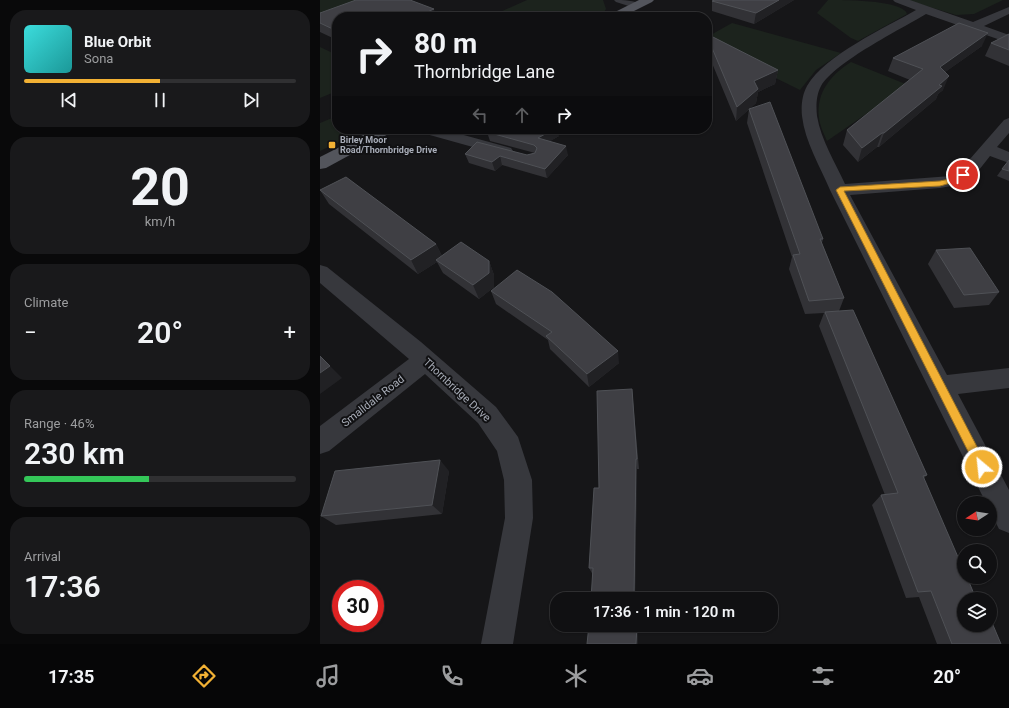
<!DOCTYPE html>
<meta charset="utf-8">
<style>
:root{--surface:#101012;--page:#19191b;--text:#f1f3f6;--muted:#9c9d9f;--line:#303032;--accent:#f2b134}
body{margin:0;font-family:Roboto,sans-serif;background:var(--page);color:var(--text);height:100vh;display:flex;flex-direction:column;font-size:15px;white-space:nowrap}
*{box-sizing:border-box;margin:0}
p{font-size:13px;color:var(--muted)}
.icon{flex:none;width:22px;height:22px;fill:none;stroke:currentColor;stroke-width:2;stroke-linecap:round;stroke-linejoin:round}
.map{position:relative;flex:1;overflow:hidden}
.drawer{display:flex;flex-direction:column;gap:10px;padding:10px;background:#09090a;width:320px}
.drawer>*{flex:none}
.banner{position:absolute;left:12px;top:12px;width:380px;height:122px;border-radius:16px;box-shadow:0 1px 3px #0004,0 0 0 1px var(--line);background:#101012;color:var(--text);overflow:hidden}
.needle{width:26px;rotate:258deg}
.controls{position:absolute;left:637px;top:496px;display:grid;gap:8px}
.controls a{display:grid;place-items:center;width:40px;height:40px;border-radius:50%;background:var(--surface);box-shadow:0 1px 3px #0004,0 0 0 1px var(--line);font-size:20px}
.speed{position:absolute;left:12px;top:580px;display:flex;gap:8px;font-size:20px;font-weight:700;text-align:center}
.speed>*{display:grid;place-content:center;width:52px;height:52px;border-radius:50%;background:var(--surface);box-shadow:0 1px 3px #0004,0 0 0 1px var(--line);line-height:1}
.speed .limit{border:6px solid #d22;background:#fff;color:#111}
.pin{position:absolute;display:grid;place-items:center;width:34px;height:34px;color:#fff;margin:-17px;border:2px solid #fff;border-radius:50%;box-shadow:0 1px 4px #0007}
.me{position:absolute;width:44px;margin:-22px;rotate:332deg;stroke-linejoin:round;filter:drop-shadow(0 0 3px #0008)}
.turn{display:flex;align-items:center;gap:14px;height:84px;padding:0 16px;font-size:18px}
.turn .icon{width:52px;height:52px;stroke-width:2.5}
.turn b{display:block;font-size:28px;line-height:34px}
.lanes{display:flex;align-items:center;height:38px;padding:0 16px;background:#0003;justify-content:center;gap:20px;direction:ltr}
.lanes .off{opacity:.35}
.big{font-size:30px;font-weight:600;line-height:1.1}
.drawer .tile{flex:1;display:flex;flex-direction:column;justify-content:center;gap:6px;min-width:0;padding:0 14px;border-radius:16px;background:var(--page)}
.drawer .dial{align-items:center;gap:0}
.dial b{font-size:52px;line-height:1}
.song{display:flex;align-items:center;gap:12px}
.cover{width:48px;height:48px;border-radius:6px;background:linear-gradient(135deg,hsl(180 70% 55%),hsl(180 70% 35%))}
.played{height:4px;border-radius:2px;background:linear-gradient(90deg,var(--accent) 50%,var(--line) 50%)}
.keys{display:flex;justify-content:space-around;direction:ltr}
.heat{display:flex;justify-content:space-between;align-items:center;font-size:22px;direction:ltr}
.charge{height:6px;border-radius:3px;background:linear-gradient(90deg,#34c759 46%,var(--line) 0)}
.trip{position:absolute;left:230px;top:592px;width:228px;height:40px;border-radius:16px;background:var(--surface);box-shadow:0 1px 3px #0004,0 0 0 1px var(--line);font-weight:600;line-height:40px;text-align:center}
.dock{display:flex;height:64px;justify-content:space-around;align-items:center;background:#060607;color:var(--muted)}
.dock .icon{width:28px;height:28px}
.dock .current{color:var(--accent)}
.dock b{font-size:18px;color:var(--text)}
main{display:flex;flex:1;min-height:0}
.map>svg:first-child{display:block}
.green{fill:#1c231d}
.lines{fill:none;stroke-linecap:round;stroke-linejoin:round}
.minor{fill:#37383d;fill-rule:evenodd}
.major{fill:#53555c;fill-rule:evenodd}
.wall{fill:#323236}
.shaded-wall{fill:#212124}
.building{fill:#3f3f44;stroke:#4f5156}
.route{fill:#f2b134;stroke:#9d7322}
.poi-dot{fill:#f2b134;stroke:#111113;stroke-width:1.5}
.labels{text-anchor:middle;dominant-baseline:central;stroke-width:4;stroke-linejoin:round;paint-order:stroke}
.far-poi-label{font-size:9px;font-weight:bold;fill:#a8adb8;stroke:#111113;text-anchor:start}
.street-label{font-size:11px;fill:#a8adb8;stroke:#111113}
</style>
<main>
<section class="drawer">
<div class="tile">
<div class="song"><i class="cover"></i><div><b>Blue Orbit</b><p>Sona</p></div></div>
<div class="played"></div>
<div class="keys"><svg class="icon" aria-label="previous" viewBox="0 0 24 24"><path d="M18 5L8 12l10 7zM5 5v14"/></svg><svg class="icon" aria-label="pause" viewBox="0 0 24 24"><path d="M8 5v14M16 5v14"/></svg><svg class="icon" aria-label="next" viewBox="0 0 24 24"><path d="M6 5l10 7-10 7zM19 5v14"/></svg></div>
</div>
<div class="tile dial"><b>20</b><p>km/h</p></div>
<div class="tile"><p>Climate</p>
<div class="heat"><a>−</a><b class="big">20°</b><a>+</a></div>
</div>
<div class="tile"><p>Range · 46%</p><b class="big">230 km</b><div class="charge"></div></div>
<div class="tile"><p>Arrival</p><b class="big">17:36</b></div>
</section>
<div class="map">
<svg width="689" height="644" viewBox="0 0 689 644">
<rect width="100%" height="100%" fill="#161618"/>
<g class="green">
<polygon points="0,0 45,0 0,15"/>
<polygon points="207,0 283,0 286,9 281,17 169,17"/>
<path d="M508 0C525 0 583 0 587 14L538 41 531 38 497 13Z"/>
<polygon points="587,0 683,0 654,14 636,15"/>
<polygon points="412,23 521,53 496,70 480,90 387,44 387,37"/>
<polygon points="0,47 17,55 17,91 0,98"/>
<path d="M531 62 588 85 507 141C504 134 500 126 499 118 496 92 511 75 531 62Z"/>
<polygon points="17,116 17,129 46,129 0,151 0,123"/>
</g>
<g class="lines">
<g class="minor">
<path d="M294 0C303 0 315 0 321 5L319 7 315 8 296 2Z"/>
<path d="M573 0H590L653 22 689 7V14L664 26 689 35V43L606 14C581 29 515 62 501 86 496 95 496 107 497 116 501 140 515 162 525 184L631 176 643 167 684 120 689 118V133L677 147 689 152V163L670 156 655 175 642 184 620 188 530 195 627 375 689 368V388L638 394 689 490V533L679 529 670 511V503H666L510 190C500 166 485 142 482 116 481 106 482 95 487 86 505 55 565 28 596 10L575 2Z"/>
<polygon points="96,129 122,129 191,148 193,151 191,154 185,156 99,132"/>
<polygon points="0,265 7,267 101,342 176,407 198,437 212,480 213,518 193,644 161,644 185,518 184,480 177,451 158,423 105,374 9,451 0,454 0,426 89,359 0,283"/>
</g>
<g class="major">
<polygon points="319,0 334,0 332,2 302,17 287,17 289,15"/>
<polygon points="55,129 75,129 72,132 6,168 0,169 0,157"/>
</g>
</g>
<g class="wall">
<polygon points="395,0 474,0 434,24 392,11 392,1"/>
<polygon points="0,13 17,17 17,40 0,32"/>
<polygon points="387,34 458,70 455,84 438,92 436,103 416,121 387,51"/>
<polygon points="689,34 689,66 665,56 671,43"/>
<polygon points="662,46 625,72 623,90 618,94 616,99 559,147 557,147 538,162 523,145 527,130 590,80 568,71 573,58"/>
<polygon points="429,109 503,239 502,243 524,298 519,311 607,475 604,478 644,599 681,644 617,644 599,597 586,598 552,505 561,495 565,495 499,326 504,313 485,314 469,269 472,257 427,123"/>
<polygon points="167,132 239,136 230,141 248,155 227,178 182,165 175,171 149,163 145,154 207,155 215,153 170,141"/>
<polygon points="689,160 689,181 677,176 682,169"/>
<polygon points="0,190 116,244 122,256 169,261 174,275 174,287 159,299 123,273 117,262 98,274 9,204"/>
<polygon points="616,250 679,292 669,305 634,308 608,264"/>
<polygon points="171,291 299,363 269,387 230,349 228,340 176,304"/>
<polygon points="312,389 319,469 317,469 315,599 271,599 273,575 269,568 279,488"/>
<polygon points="129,471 122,514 16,525 1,516"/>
</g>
<g class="shaded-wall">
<polygon points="459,0 474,0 434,24 436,13"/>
<polygon points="114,9 116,17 96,17"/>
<polygon points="668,33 662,46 614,80 620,67"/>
<polygon points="458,70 455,84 438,92 436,103 416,121 417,107 434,81"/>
<polygon points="629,76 623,90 618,94 616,99 559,147 564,133"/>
<polygon points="234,129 237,129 239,136 220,147 218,138"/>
<polygon points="562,133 557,147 538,162 542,148"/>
<polygon points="246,146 248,155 227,178 225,169"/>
<polygon points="180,156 182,165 175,171 172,162"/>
<polygon points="116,244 123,258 116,260 117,262 98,274 91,260"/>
<polygon points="169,261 174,275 174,287 159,299 153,285"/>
<polygon points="298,351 299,363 269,387 267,374"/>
<polygon points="10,366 22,378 0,394 0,373"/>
<polygon points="316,459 317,469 315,599 314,599"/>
<polygon points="120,460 129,471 122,514 112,505"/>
<polygon points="317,625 318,625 318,644 316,644"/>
</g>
<g class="building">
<polygon points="36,0 90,0 114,9 96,17 17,17 17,31 0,23 0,13"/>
<polygon points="395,0 459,0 436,13 392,1"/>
<polygon points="639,23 668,33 620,67 629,76 619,85 622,86 564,133 562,133 542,148 527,130 603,69 573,58"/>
<polygon points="387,34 458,70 434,81 438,89 417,107 387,36"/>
<polygon points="689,34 689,50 671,43"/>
<polygon points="450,102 503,239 500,239 524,298 489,301 473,255 480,254 429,109"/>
<polygon points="170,129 234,129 218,138 246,146 225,169 180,156 172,162 145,154 157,142 207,155 215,153 217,148 214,145 167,132"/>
<polygon points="689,160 689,171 682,169"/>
<polygon points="26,177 116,244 91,260 0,190"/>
<polygon points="141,242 169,261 169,273 153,285 116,260"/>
<polygon points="650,248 679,292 644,295 616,250"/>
<polygon points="197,270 232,292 298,351 267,374 226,336 232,332 171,291"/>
<polygon points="533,310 607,475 603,476 644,571 644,577 647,577 656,599 644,599 644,625 670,625 670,618 681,644 632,644 611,591 598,592 561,495 578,493 505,312"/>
<polygon points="0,356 10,366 0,373"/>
<polygon points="312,389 317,459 316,459 314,599 271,599 273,568 269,568 274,488 279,488 277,391"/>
<polygon points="120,460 112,505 1,516 15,471"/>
<polygon points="269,625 317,625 316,644 267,644"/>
</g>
<polygon class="route" points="643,173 646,175 638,181 620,186 524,191 666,464 668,467 666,471 662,473 658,471 516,190 520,187 620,181 634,178"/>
<rect class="poi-dot" x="8" y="141" width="8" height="8" rx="2"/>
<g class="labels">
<g class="far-poi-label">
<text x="20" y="140">Birley Moor<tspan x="20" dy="10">Road/Thornbridge Drive</tspan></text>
</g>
<g class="street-label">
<text transform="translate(137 390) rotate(43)">Thornbridge Drive</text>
<text transform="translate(53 401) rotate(-38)">Smalldale Road</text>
</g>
</g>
</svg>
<div class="controls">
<a><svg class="needle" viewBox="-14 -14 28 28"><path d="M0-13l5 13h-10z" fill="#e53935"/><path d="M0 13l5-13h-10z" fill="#9c9d9f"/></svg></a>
<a><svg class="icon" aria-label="search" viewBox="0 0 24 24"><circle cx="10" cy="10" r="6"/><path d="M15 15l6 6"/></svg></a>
<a><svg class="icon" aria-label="layers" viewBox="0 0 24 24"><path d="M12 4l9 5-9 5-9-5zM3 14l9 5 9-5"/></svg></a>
</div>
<div class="speed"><div class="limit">30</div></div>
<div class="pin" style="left:643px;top:175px;background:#d93025"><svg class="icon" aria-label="arrive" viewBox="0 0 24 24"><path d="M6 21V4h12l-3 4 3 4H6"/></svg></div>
<svg class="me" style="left:662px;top:467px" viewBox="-20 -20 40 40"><circle r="17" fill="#f2b134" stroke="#fff" stroke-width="3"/><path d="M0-11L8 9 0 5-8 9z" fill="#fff"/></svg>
<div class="trip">17:36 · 1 min · 120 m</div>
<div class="banner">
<div class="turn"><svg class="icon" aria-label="right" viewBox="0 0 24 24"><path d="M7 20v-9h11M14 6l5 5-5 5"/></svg><div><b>80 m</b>Thornbridge Lane</div></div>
<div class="lanes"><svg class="icon off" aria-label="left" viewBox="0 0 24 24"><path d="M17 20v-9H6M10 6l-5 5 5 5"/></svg><svg class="icon off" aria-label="ahead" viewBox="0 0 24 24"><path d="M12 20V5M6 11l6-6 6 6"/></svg><svg class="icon" aria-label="right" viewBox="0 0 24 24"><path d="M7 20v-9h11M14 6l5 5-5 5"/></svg></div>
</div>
</div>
</main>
<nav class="dock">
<b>17:35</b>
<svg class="icon current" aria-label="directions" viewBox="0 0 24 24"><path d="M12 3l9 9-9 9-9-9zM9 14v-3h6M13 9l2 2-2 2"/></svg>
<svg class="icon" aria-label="music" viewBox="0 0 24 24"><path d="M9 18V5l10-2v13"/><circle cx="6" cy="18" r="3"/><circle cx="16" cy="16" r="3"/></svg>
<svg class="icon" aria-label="phone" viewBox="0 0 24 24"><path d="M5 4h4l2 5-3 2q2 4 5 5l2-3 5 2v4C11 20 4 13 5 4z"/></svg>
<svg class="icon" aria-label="climate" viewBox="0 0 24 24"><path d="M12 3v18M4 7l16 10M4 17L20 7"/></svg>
<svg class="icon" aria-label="car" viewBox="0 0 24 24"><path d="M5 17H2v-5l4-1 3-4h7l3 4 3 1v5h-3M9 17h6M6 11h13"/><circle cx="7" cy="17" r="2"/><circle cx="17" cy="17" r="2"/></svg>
<svg class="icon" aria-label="filters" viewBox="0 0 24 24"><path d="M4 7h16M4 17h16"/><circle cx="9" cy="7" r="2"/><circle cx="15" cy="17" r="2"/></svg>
<b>20°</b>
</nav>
